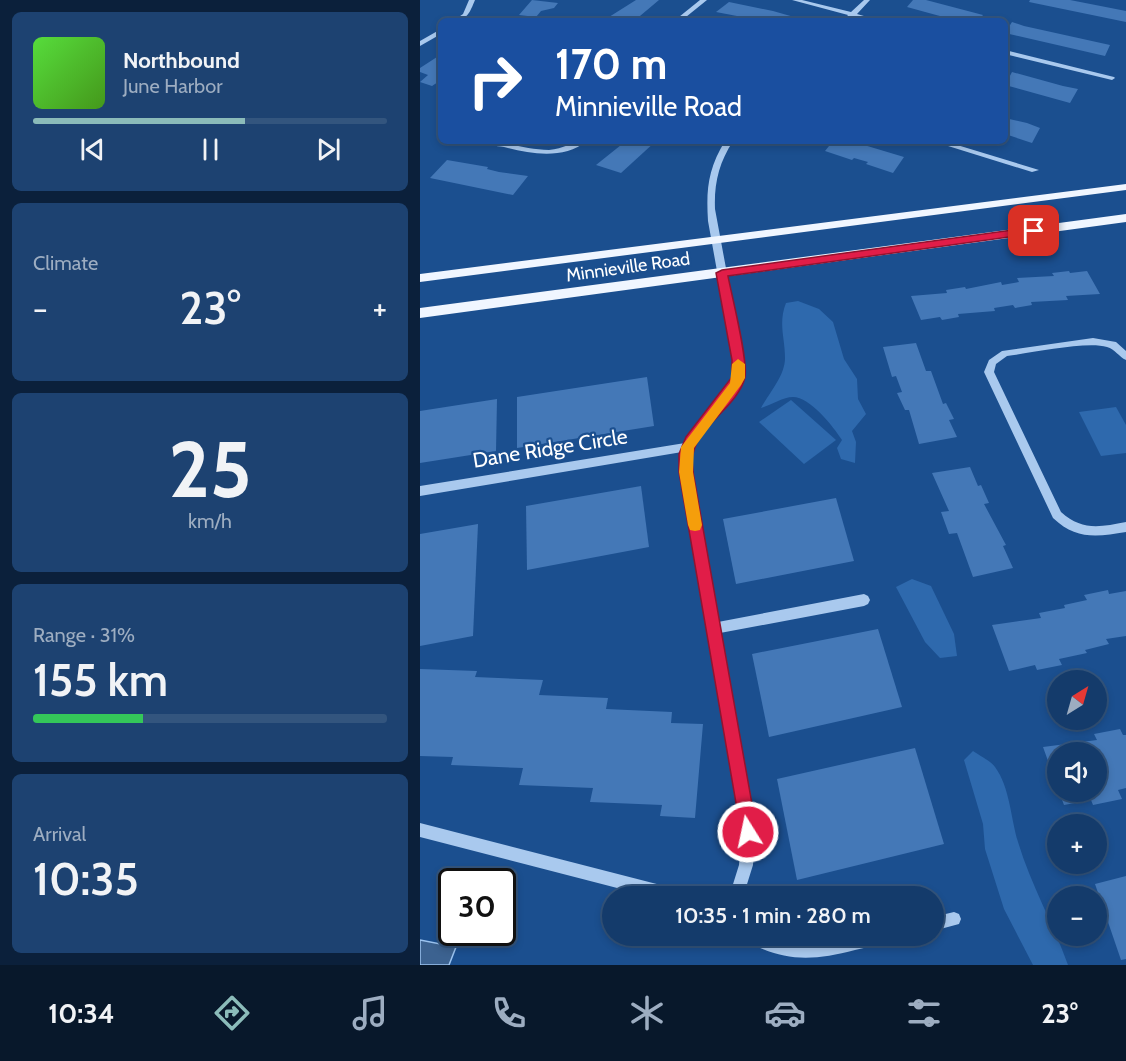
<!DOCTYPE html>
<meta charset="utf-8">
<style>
:root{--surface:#143b6b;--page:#1d4271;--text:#f1f3f6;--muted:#9dadc1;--line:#33557e;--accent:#8bbbb9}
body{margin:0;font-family:Cabin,sans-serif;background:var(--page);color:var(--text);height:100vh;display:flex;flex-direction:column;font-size:22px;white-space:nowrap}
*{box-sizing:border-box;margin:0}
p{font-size:20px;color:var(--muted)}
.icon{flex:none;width:33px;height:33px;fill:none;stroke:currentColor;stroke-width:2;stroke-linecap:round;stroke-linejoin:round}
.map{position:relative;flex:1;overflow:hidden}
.details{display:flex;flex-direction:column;gap:12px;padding:12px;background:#0b203b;width:420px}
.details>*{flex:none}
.top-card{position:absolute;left:18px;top:18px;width:570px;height:126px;border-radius:9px;box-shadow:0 3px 9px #0003,0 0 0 2px var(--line);background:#1a4fa0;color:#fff;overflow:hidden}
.needle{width:39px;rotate:37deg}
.tools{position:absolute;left:627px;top:670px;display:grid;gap:12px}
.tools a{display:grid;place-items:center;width:60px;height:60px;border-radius:50%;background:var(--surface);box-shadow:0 3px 9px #0003,0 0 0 2px var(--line);font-size:30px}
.speed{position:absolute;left:18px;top:868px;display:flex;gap:12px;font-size:30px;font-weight:700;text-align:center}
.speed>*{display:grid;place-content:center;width:78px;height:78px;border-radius:50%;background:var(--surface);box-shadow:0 3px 9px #0003,0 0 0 2px var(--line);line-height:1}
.speed .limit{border:3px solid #111;border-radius:9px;background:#fff;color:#111}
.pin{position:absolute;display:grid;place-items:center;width:51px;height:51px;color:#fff;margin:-26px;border-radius:12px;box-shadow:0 3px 9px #0006}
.me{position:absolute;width:66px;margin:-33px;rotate:350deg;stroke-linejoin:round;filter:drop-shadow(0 0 4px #0008)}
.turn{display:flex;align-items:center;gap:21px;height:126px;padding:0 18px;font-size:27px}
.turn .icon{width:78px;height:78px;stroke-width:2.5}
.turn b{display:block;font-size:42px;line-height:51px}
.big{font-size:45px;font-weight:600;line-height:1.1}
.details .widget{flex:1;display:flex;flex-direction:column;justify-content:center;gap:9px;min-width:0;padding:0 21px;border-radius:9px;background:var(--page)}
.details .dial{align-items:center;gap:0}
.dial b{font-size:78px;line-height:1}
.song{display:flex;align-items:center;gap:18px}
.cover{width:72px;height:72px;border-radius:9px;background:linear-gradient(135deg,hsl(110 70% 55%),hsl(100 70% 35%))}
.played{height:6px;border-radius:3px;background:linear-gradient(90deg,var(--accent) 60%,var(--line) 60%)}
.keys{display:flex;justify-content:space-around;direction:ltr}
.heat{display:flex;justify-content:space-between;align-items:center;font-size:33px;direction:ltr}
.charge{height:9px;border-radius:4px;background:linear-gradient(90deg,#34c759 31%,var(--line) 0)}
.trip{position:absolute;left:182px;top:886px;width:342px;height:60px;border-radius:30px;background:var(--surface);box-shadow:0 3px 9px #0003,0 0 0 2px var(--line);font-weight:600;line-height:60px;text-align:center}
.dock{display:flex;height:96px;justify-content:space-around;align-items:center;background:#08182b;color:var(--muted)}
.dock .icon{width:42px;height:42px}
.dock .selected{color:var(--accent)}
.dock b{font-size:27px;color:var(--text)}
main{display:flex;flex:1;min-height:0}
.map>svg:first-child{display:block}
.green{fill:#2e69ad}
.water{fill:#3c6290;stroke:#9cc4f0;stroke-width:1.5}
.building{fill:#4478b7}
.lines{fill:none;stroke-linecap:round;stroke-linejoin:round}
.minor{fill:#a9c9ee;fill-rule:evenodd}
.major{fill:#f0f6ff;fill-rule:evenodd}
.route{fill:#e11d48;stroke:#92132f;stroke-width:1.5}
.slow{fill:#f59e0b}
.labels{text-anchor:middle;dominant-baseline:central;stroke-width:4.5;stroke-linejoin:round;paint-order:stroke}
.far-street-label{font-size:18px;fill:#fff;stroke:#1b4f8f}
.street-label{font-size:21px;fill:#fff;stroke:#1b4f8f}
</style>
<main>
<section class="details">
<div class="widget">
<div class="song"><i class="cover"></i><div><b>Northbound</b><p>June Harbor</p></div></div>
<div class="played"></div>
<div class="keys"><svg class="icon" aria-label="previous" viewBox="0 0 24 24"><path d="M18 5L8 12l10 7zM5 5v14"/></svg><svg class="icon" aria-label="pause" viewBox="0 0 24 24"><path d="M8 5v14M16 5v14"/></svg><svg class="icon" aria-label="next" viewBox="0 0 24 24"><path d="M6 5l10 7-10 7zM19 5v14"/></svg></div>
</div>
<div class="widget"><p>Climate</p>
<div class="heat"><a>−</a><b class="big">23°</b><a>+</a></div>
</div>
<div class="widget dial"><b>25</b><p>km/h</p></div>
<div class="widget"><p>Range · 31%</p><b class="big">155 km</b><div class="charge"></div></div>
<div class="widget"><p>Arrival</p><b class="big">10:35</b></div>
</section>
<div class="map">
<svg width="706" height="965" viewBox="0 0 706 965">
<rect width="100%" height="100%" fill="#1b4f8f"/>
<g class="green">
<path d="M378 301 399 309 413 322 424 359 437 379 438 399 446 414 432 431 436 442 435 463 421 459 417 448 422 440C413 426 390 397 373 397 363 397 351 405 341 408 349 393 365 376 365 358 365 338 358 323 366 303Z"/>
<polygon points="371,400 416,440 384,464 339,422"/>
<polygon points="696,407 706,425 706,453 681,456 659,412"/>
<polygon points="492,579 511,586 534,634 537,656 520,658 505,642 476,587"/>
<path d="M553 751C560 756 571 761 575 767 590 787 591 820 598 842 611 885 633 923 648 965H613L584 909 565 849 563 824 544 760Z"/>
</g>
<polygon class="water" points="0,940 36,947 29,965 0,965"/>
<g class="building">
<polygon points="112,0 138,3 134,8 121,11 116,17 99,15"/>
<polygon points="216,0 239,0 214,21 188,21 193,17 189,17"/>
<polygon points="493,0 506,0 563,15 558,21 538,21 487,7"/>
<polygon points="610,0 650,0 706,11 706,22 609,2"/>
<polygon points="309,2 353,11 374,17 370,21 343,21 296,12"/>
<polygon points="592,22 604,26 690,45 685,56 585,33"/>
<polygon points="17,57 21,59 21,80 12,86 0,82 8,75 0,72 0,68"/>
<polygon points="592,72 643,86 658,89 650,103 585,85"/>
<polygon points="585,118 607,123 620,128 612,143 585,134"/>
<polygon points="206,141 236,141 201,173 176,165"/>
<polygon points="413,141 444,145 484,157 473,173 446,164 448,162 434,158 432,160 405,151"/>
<polygon points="27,160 68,167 67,169 79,172 108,176 93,195 10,178"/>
<polygon points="649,271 650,273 667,271 680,294 646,296 648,300 611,302 612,305 595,308 593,305 574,308 575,311 538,314 539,317 522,320 520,317 501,320 491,296 527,293 526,290 545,287 546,289 581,282 582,285 599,282 597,278 634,276 632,273"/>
<polygon points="496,343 506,371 511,371 523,404 526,403 534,419 529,420 537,437 499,444 489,410 485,410 477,393 482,392 476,376 472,377 463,347"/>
<polygon points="227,377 234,426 97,448 97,397"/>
<polygon points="77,399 76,451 0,463 0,411"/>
<polygon points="550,467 558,486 561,485 569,503 564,504 586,545 583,546 593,568 553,577 537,533 529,534 521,512 529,511 512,473"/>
<polygon points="221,486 229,547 107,570 106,506"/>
<polygon points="416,498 434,561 316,584 303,519"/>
<polygon points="58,524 53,636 0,646 0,534"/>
<polygon points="688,590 689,594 706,591 706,636 686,639 689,644 665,650 667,653 639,659 642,665 617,670 615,665 589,671 572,625 621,618 619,613 645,608 644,605 667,600 664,595"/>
<polygon points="458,629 482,707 349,737 332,654"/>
<polygon points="0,669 57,671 55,677 123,680 119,695 188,698 186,709 252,712 251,723 283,724 275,818 240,816 242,805 170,802 173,788 99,785 103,768 31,765 33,757 0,756"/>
<polygon points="700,729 703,735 706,735 706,788 698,790 702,799 673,805 671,800 644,805 639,792 676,792 676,753 638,753 637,786 623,747 677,740 674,734"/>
<polygon points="495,748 524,844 377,880 357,779"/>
<polygon points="706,876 706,959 701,960 675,884"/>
</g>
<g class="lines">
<g class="minor">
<path d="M49 0H55C50 12 47 21 33 21L43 14Z"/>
<polygon points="280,0 287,0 261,21 254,21"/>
<polygon points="372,0 382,0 431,12 444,0 450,0 437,14 461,21 451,21 434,17 429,21 423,21 428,15"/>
<polygon points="21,29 21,34 0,46 0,41"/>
<polygon points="585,50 694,77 695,78 692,80 585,54"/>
<path d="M61 141C84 141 106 150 129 150 143 149 153 141 167 141 143 160 111 154 84 147 76 146 68 145 61 141Z"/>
<path d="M305 141H313C299 163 294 183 295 209L323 360C319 408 280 418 270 461L298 622 444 594 448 596 450 600 448 604 444 606 300 633 335 832 333 865 323 897H309L319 865 321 832 260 461 262 452 0 496V486L265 443C277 421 307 398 312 375 313 370 313 365 313 360L288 221C286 189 288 169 305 141Z"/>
<polygon points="512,141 524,141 619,170 612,172"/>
<path d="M673 338 696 342 706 351V360C699 357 695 349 687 347 666 341 612 353 587 356L576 364 574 372 641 512C662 531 680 527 706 522V532C677 537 656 540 633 518L564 372 569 360 582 351Z"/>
<polygon points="0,823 260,890 265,892 267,897 232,897 0,837"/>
<polygon points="534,912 539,914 541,919 539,924 513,931 513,917"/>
<path d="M323 936H347L363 941 379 943H395L431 936H469L466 941C456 945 445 948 435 950 393 961 364 962 326 941Z"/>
</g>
<g class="major">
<polygon points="706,184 706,190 0,282 0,274"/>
<polygon points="706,214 706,222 0,318 0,308"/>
</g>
</g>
<path class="route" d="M614 227 619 231 617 233 308 276C312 297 328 359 325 377 319 405 278 426 273 454 271 459 273 466 273 472L337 832 334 838 328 841 322 838 259 472V454L266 437 312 377V360L296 273 302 270Z"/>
<polygon class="slow" points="318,359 325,364 325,378 321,385 274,448 273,472 282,525 280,530 275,531 270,530 268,525 259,472 261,447 310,383 312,364"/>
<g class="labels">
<g class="far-street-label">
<text transform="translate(208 267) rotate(-8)">Minnieville Road</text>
</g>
<g class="street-label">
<text transform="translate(130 448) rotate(-9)">Dane Ridge Circle</text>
</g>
</g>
</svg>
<div class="tools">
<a><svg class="needle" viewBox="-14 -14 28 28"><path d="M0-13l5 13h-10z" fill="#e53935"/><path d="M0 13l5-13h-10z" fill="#9dadc1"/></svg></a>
<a><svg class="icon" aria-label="sound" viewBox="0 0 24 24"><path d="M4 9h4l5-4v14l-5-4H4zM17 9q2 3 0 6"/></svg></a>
<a>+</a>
<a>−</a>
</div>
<div class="speed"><div class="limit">30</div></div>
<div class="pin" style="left:614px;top:231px;background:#d93025"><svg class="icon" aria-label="arrive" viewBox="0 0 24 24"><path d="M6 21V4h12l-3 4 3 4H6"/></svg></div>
<svg class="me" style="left:328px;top:832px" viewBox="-20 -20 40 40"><circle r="17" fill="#e11d48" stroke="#fff" stroke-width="3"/><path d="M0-11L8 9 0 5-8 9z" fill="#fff"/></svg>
<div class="trip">10:35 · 1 min · 280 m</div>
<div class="top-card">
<div class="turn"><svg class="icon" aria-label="right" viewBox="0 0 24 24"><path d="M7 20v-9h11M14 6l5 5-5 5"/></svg><div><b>170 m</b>Minnieville Road</div></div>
</div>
</div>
</main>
<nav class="dock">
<b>10:34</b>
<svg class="icon selected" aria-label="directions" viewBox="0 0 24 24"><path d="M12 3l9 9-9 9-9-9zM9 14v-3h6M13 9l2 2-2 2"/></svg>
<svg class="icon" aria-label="music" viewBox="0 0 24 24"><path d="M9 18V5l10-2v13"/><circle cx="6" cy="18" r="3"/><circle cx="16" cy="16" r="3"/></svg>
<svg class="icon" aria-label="phone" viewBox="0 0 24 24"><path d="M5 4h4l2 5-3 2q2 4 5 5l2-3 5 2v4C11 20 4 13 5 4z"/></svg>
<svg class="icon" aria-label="climate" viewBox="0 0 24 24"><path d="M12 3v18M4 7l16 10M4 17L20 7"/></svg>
<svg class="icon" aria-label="car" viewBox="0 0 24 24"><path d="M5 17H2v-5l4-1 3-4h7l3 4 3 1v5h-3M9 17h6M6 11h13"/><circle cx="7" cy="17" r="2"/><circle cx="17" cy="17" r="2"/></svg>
<svg class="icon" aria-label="filters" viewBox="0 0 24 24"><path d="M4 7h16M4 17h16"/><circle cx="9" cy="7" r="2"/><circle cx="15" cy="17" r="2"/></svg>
<b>23°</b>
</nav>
